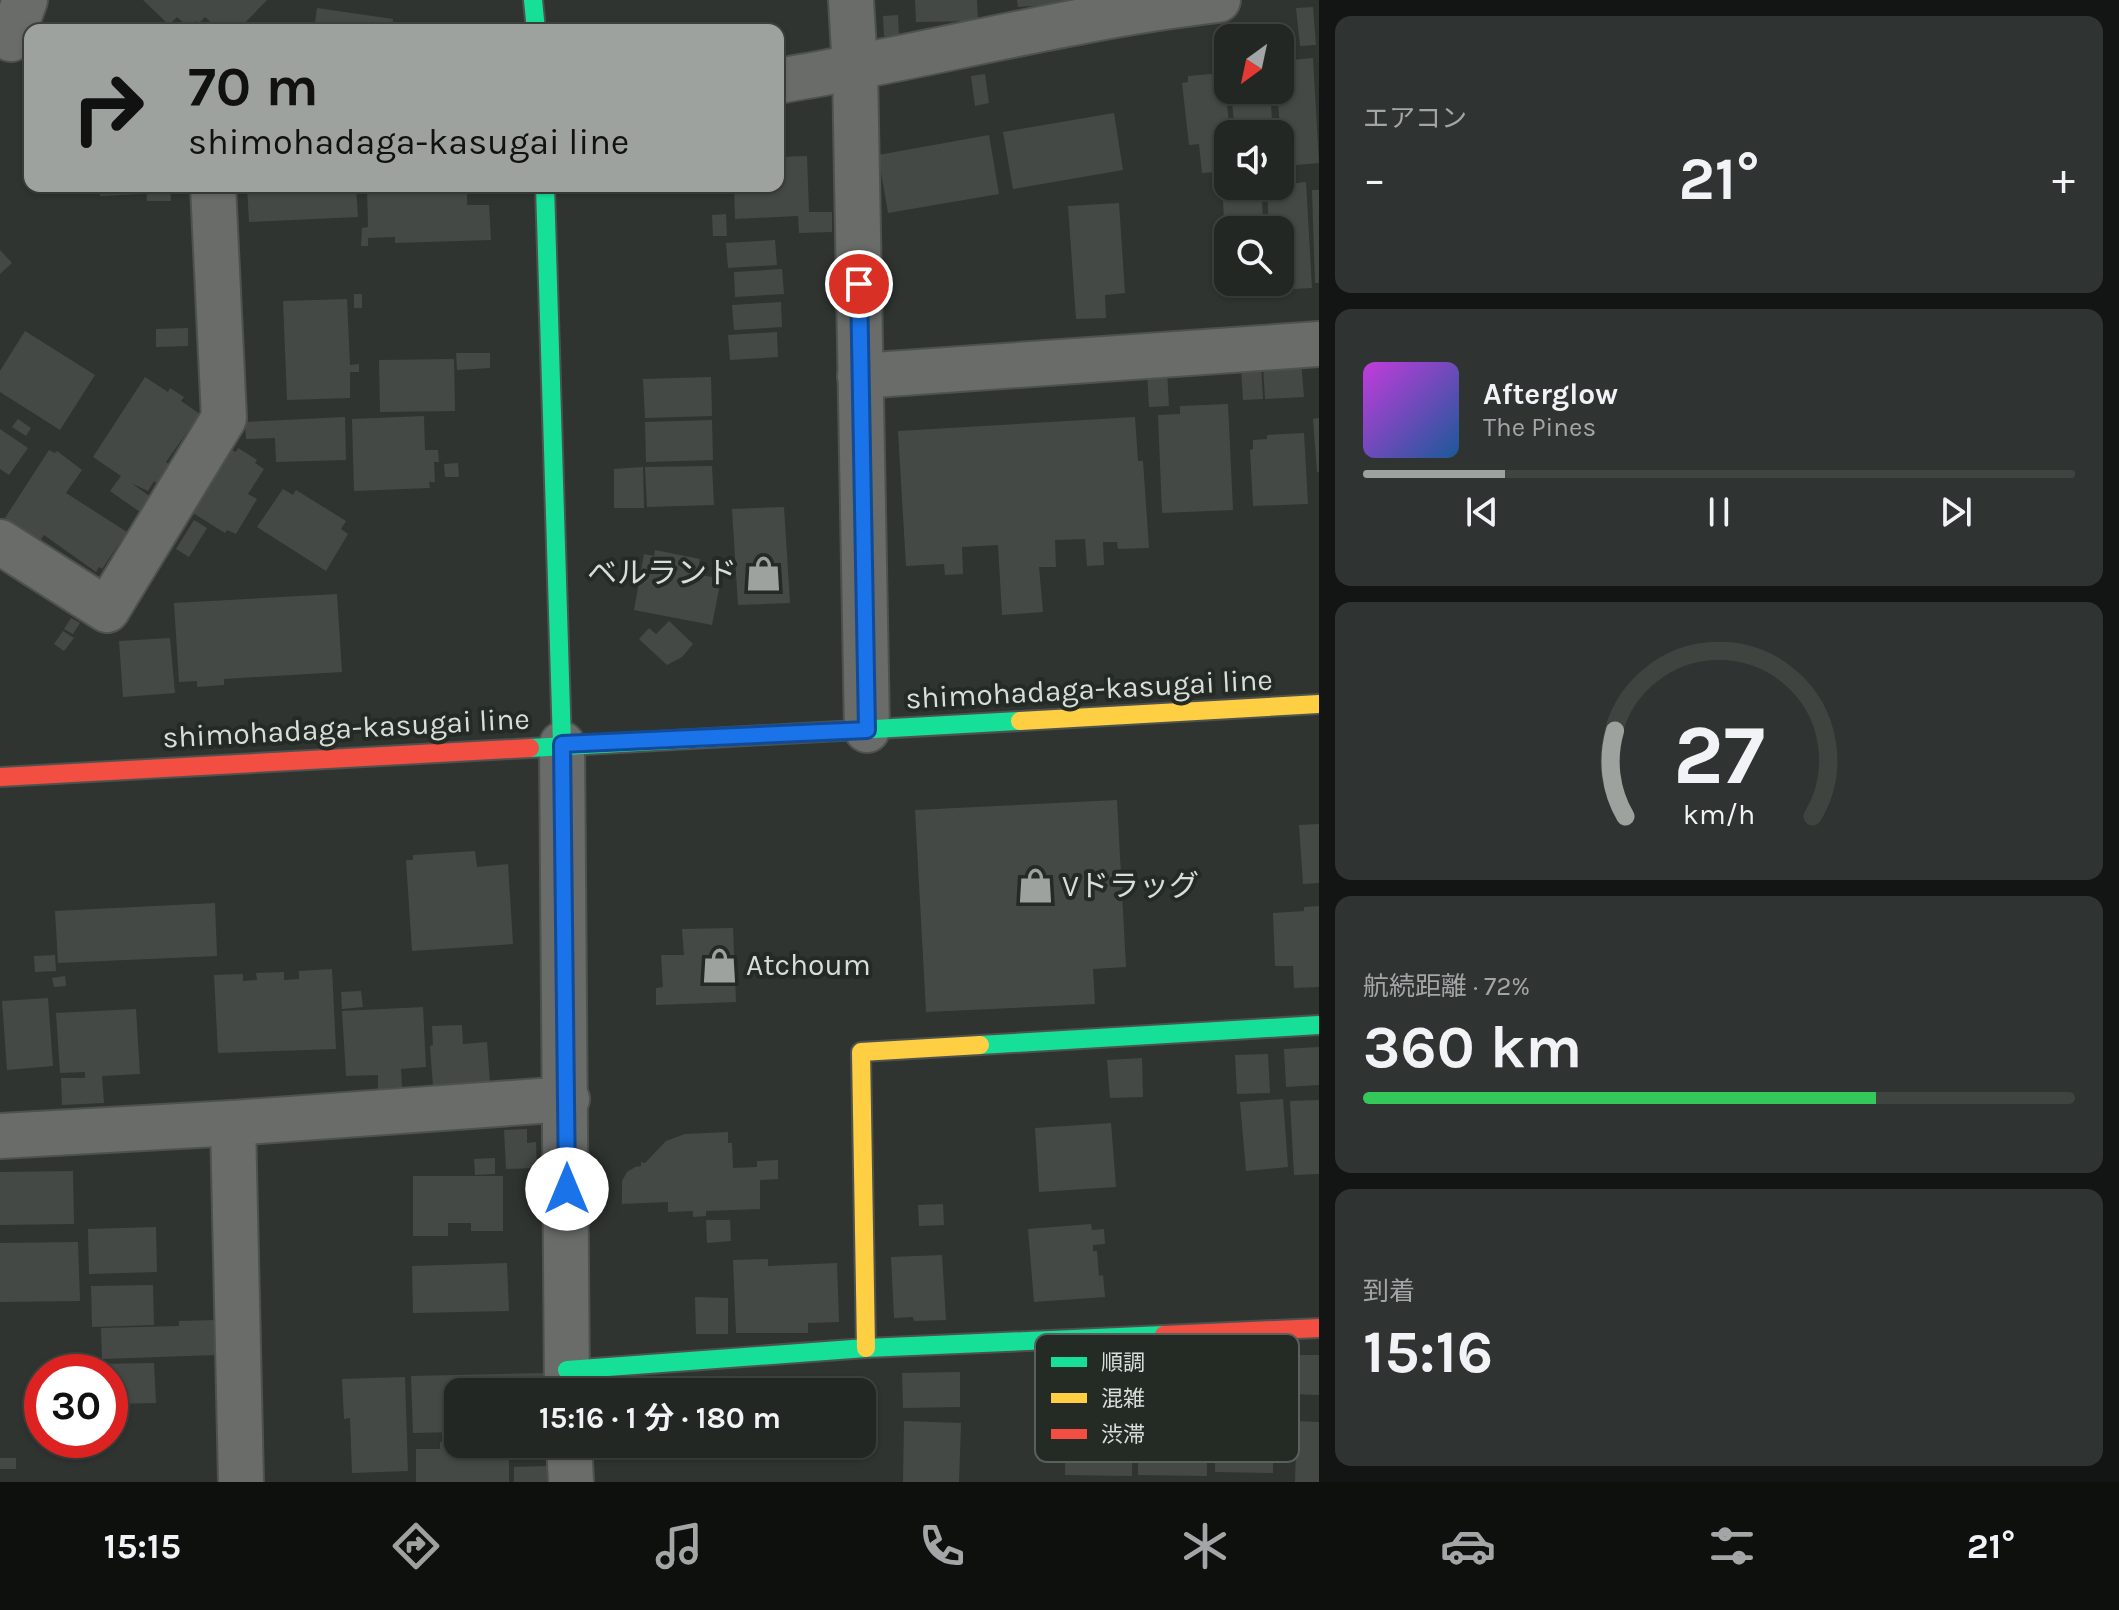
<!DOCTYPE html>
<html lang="ja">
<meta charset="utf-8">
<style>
:root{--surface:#232724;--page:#2f3331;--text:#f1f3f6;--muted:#a3a5a6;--line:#404441;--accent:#9ea29e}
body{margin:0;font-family:Karla,"Noto Sans JP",sans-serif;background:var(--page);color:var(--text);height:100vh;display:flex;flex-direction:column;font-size:30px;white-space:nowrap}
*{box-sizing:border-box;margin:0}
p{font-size:26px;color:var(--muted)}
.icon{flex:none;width:44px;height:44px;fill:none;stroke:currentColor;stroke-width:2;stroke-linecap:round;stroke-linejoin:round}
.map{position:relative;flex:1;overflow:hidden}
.drawer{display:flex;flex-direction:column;gap:16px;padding:16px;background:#131514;width:800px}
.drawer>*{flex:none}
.banner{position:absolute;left:24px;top:24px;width:760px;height:168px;border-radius:16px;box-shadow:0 2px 6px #0004,0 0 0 2px var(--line);background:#9ea29e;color:#111;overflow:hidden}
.needle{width:52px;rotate:213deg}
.tools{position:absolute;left:1214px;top:24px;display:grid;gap:16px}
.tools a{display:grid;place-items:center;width:80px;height:80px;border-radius:16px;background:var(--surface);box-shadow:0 2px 6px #0004,0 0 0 2px var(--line);font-size:40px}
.speed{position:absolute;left:24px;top:1354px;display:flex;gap:16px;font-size:40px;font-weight:700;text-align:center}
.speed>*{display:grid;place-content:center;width:104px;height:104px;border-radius:50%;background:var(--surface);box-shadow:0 2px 6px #0004,0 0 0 2px var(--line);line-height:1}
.speed .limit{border:12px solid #d22;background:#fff;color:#111}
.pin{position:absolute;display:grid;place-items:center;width:68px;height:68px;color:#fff;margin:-34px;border:4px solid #fff;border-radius:50%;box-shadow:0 2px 8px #0007}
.me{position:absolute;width:88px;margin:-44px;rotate:0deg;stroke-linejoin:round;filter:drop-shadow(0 0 6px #0008)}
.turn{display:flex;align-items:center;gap:28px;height:168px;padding:0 32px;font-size:36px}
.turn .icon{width:104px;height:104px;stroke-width:2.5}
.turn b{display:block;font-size:56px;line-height:68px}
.big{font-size:60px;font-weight:700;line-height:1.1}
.drawer .tile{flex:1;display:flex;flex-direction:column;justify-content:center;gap:12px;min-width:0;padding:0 28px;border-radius:16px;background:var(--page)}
.drawer .dial{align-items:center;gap:0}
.dial svg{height:208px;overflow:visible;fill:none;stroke:var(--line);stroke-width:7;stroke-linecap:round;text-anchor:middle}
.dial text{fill:var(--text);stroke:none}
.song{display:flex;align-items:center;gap:24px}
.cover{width:96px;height:96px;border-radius:12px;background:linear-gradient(135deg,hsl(290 70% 55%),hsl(210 70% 35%))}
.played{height:8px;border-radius:4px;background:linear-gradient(90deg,var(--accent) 20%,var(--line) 20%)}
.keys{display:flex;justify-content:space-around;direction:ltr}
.heat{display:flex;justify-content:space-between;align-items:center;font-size:44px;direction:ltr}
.charge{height:12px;border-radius:6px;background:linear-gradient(90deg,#34c759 72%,var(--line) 0)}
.trip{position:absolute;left:444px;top:1378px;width:432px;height:80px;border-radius:16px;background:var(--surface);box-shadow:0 2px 6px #0004,0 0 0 2px var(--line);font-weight:700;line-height:80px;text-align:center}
.tab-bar{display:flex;height:128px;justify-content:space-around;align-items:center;background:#0e100e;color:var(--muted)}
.tab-bar .icon{width:56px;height:56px}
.tab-bar .on{color:var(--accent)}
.tab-bar b{font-size:36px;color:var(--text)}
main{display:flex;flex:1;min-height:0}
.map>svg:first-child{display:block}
.building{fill:#454946}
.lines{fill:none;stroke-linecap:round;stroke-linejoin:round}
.street-casing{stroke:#4e524f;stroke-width:48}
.fast-casing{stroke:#4e524f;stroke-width:22}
.slow-casing{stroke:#4e524f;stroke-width:22}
.jam-casing{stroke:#4e524f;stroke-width:22}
.street{stroke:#696c69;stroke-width:44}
.fast{stroke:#16e098;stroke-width:18}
.slow{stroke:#ffcf43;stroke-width:18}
.jam{stroke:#f24e42;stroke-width:18}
.route-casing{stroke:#114b97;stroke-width:20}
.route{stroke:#1a73e8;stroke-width:14}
.labels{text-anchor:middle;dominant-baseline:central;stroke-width:8;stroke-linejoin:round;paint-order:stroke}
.poi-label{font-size:30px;fill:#d9ddda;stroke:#242b25;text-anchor:start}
.street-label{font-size:30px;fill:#d9ddda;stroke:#242b25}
.key{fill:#242b25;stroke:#5a605b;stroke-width:2}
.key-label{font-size:22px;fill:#d9ddda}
</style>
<main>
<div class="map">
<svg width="1319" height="1482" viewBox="0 0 1319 1482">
<rect width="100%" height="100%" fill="#2f3430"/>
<g class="building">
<polygon points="143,0 267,0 238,30 219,30 205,17 199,23 196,21 189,28 177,17 169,25"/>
<polygon points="915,0 977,0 978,21 916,22"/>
<polygon points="1017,0 1085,0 1085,2 1018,7"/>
<polygon points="1313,7 1316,45 1300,46 1296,8"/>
<polygon points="317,8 393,19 392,30 314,30"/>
<polygon points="898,15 899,35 884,36 883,16"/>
<polygon points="1313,58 1319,163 1283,166 1277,90 1280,90 1280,61"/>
<polygon points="1224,73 1230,134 1228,134 1228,171 1202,173 1199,144 1189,145 1182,83 1188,82 1188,76"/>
<polygon points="985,74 989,103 975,106 971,76"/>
<polygon points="1231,90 1270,90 1273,134 1235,134"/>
<polygon points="1114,113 1123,170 1013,189 1003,132"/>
<polygon points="989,135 999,194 888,213 878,155"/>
<polygon points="807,156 809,212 832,212 832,232 799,233 798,216 735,219 734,186 778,186 778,157"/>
<polygon points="1306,182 1312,288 1275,290 1275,282 1280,282 1280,259 1286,258 1285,240 1280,240 1280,230 1269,230 1267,186"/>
<polygon points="100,186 143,186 143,194 100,196"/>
<polygon points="146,186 170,186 171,201 147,201"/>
<polygon points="247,186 356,186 358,217 249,222"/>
<polygon points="367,186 441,186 441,193 467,192 467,205 489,205 491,240 395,243 395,237 368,238 368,246 361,246 362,228 368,227"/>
<polygon points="1312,190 1319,190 1319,283 1315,283"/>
<polygon points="1262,197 1263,230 1228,230 1228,265 1226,265 1223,199"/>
<polygon points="1119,203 1125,293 1105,295 1106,318 1076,319 1068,206"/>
<polygon points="726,214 727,236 713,236 712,215"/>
<polygon points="775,240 777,265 728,268 726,243"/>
<polygon points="0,250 12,263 0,274"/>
<polygon points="782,269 784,294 735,297 734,272"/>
<polygon points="1226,282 1265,282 1266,291 1227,292"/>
<rect x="354" y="294" width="8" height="14"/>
<polygon points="347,299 350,365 359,364 359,372 350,372 350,398 287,400 283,301"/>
<polygon points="781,302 782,327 734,330 732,305"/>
<polygon points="188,328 188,346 156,347 156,329"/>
<polygon points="25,331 95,375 60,430 0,392 0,371"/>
<polygon points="777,332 778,357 730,360 728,335"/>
<polygon points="456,353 490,353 490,368 457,370"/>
<polygon points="454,359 455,411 380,412 379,360"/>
<polygon points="1301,362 1304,397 1265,399 1263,365"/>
<polygon points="1261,366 1263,399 1243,400 1241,368"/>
<polygon points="1167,371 1169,406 1149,407 1147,372"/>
<polygon points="145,377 168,392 170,388 184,397 181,401 200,414 166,462 170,465 158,484 154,481 148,491 131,483 151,497 140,512 110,491 121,476 93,457"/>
<polygon points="711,377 712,416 645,418 643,379"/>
<polygon points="1228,404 1233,510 1162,513 1158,415 1180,414 1180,406"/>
<polygon points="424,416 425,450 438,450 439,462 434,462 435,482 429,482 430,488 354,491 352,419"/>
<polygon points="345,417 346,460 276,462 275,438 246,439 245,422"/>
<polygon points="1135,417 1138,461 1143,461 1149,548 1118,549 1117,542 1103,542 1104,565 1087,566 1085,539 1055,540 1056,567 1039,567 1043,612 1002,615 998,545 962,547 963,574 945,575 944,564 906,566 898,431"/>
<polygon points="1319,418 1319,472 1317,472 1313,419"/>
<polygon points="18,419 31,428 26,436 12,427"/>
<polygon points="712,420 713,460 646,462 645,422"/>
<polygon points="0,429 28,448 9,475 0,469"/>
<polygon points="1304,433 1308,504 1253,506 1250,450 1253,449 1253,440 1267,439 1267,435"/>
<polygon points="238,448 257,460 255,463 264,469 248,494 257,499 236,534 227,530 225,533 193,513 232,450 236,452"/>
<polygon points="49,450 55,453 57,451 82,470 66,493 127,532 102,569 99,567 96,572 44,535 40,540 5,518"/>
<polygon points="458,463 459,477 445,477 444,464"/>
<polygon points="712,466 714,505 647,507 645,467"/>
<polygon points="643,467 644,508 614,508 614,469"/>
<polygon points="283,489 293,495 296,490 346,521 341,529 348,534 326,571 257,527"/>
<polygon points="784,507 790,603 738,605 732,509"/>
<polygon points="194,520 207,528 189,557 176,549"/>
<polygon points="655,550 700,559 697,574 721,579 712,625 634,610 644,554 654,556"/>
<polygon points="337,594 342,672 224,679 224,685 197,687 197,681 179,682 174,603"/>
<polygon points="71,618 80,623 73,634 64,629"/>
<polygon points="669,621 693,644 682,657 667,665 639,639 649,628 656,634"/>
<polygon points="63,631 74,638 64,651 54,644"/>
<polygon points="170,638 175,693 123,697 119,641"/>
<polygon points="1117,800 1126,967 1093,969 1095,1004 926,1012 915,810"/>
<polygon points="1319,824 1319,883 1303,884 1299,825"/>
<polygon points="475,851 477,867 508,864 513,944 412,951 406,860 413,860 413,855"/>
<polygon points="215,903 217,956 58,963 55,911"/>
<polygon points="1319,906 1319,987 1294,988 1293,966 1275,966 1273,913 1304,911 1304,907"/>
<polygon points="733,928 736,1002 656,1005 656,988 663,987 661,955 684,955 682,929"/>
<polygon points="55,955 56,971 35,972 34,956"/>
<polygon points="332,969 336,1049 218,1053 214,975 243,974 243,981 257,980 256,973 284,972 284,980 299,979 299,971"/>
<polygon points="65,976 66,986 54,987 52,978"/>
<polygon points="361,991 363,1007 342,1009 341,992"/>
<polygon points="48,998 53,1066 7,1070 2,1001"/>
<polygon points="423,1007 426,1067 401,1069 402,1087 378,1089 378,1075 346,1076 342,1011"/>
<polygon points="136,1009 140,1074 102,1076 104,1103 62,1105 61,1078 85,1078 85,1072 60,1073 56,1013"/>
<polygon points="462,1025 463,1044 487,1042 490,1084 433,1087 430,1046 433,1045 432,1026"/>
<polygon points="1319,1047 1319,1085 1286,1087 1284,1049"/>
<polygon points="1268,1054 1270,1093 1237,1094 1235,1055"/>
<polygon points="1142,1058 1143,1097 1110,1098 1107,1060"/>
<polygon points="1283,1099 1288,1167 1246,1171 1240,1102"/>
<polygon points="1319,1100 1319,1174 1294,1175 1290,1101"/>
<polygon points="1111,1123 1116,1187 1039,1192 1035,1128"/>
<polygon points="527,1129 527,1143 536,1142 537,1168 506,1169 504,1130"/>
<polygon points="728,1132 728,1143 732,1143 733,1168 757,1167 757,1161 778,1160 778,1179 760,1180 760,1209 706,1211 706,1216 693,1217 693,1211 668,1212 668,1202 622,1204 622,1181 627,1172 635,1167 641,1166 641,1162 645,1163 666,1141 685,1134"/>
<polygon points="495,1158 495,1174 475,1175 474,1159"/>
<polygon points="73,1171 74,1224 0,1225 0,1172"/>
<polygon points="413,1176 503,1176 503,1231 471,1231 471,1223 448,1223 448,1236 413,1236"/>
<polygon points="943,1204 944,1225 919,1226 918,1205"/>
<polygon points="706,1220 730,1220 731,1241 707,1243"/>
<polygon points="1091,1224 1092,1230 1104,1229 1105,1244 1093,1245 1093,1251 1097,1251 1099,1276 1103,1275 1105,1297 1034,1302 1028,1229"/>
<polygon points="156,1227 157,1272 89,1274 88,1229"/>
<polygon points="78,1242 80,1301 0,1302 0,1243"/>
<polygon points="942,1255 946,1320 914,1321 913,1317 894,1318 891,1257"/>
<polygon points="768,1259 768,1266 837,1263 839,1322 808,1323 808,1333 736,1333 733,1260"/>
<polygon points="507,1263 509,1311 413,1313 412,1266"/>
<polygon points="153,1285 154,1325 92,1327 91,1286"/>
<polygon points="695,1297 728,1298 728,1334 696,1334"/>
<polygon points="216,1320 217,1355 102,1359 101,1328 179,1326 179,1321"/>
<polygon points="1269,1353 1287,1353 1287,1389 1274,1389 1274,1409 1286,1410 1286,1446 1273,1446 1273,1473 1215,1472 1216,1389 1269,1390"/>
<polygon points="1291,1355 1319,1355 1319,1395 1291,1394"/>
<polygon points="154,1363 156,1403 110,1404 110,1372 94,1372 94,1364"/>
<polygon points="960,1372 960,1407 903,1408 902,1373"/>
<polygon points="545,1373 545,1392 458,1392 458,1432 413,1433 411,1376"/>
<polygon points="405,1377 408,1471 352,1473 350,1418 344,1419 342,1379"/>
<polygon points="1079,1388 1117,1389 1117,1422 1110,1422 1110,1445 1132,1445 1132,1476 1065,1475 1066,1399 1079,1400"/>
<polygon points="1147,1402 1203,1402 1203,1406 1206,1406 1207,1476 1138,1475 1138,1412 1147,1411"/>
<polygon points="904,1421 961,1423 959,1482 903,1482"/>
<polygon points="1297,1421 1319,1422 1319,1482 1295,1482"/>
<polygon points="440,1442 476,1444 477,1459 509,1458 509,1482 416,1482 416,1449 440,1449"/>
<rect x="0" y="1458" width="16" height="11"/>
<polygon points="547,1466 548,1482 514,1482 514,1467"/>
</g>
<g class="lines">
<defs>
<g id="street">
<polyline points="851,0 855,68 867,730"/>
<polyline points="11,39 25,0"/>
<path d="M778 81C925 57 1070 17 1218 0"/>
<polyline points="860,376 1319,344"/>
<polyline points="0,542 107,610 224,418 213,186"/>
<polyline points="562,744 567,1392"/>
<polyline points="233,1123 241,1482"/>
<polyline points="0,1136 233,1123 567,1099"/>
<polyline points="569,1444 571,1482"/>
</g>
<g id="fast">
<polyline points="533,0 536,30"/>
<polyline points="545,186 562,744"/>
<polyline points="530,748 1020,721"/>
<polyline points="980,1045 1319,1025"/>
<polyline points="567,1370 866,1348 1164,1335"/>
</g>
<g id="slow">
<polyline points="1020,721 1319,704"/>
<polyline points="866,1348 861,1052 980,1045"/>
</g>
<g id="jam">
<polyline points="0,777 530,748"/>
<polyline points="1164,1335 1319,1328"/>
</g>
</defs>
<use href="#street" class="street-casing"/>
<use href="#fast" class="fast-casing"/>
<use href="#slow" class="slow-casing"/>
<use href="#jam" class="jam-casing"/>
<use href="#street" class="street"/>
<use href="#fast" class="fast"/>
<use href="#slow" class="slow"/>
<use href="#jam" class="jam"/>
</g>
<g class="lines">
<defs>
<polyline id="route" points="567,1189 562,744 867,730 859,284"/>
</defs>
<use href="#route" class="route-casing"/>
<use href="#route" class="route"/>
</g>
<defs>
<symbol id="shop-bare" viewBox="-9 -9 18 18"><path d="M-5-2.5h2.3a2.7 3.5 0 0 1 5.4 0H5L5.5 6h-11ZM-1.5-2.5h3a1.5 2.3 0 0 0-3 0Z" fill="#9ea29e" stroke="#242b25" stroke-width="2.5" paint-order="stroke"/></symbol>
</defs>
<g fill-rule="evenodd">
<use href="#shop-bare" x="738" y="548" width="51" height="51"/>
<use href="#shop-bare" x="1010" y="860" width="51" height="51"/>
<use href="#shop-bare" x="694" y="940" width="51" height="51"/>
</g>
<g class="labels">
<g class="poi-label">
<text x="737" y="573" text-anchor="end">ベルランド</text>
<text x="1062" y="886">Vドラッグ</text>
<text x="746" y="965">Atchoum</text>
</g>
<g class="street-label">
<text transform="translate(1089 689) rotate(-3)">shimohadaga-kasugai line</text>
<text transform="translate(346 728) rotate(-3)">shimohadaga-kasugai line</text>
</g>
</g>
<rect x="1035" y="1334" width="264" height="128" rx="12" class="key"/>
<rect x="1051" y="1357" width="36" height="10" fill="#16e098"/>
<rect x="1051" y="1393" width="36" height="10" fill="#ffcf43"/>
<rect x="1051" y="1429" width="36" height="10" fill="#f24e42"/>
<g class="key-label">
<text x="1101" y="1370">順調</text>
<text x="1101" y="1406">混雑</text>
<text x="1101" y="1442">渋滞</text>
</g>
</svg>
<div class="tools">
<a><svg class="needle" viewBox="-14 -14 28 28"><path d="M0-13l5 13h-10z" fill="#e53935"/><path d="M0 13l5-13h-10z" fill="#a3a5a6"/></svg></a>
<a><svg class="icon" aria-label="sound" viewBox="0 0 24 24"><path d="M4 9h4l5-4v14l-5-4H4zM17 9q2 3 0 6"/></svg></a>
<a><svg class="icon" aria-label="search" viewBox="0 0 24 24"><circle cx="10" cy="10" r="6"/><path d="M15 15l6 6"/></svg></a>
</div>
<div class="speed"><div class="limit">30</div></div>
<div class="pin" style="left:859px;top:284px;background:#d93025"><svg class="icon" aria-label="arrive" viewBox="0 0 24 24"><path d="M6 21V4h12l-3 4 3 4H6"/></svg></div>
<svg class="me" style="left:567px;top:1189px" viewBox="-20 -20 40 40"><circle r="19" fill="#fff"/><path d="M0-13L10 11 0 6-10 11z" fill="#1a73e8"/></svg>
<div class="trip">15:16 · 1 分 · 180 m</div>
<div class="banner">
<div class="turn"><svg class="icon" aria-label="right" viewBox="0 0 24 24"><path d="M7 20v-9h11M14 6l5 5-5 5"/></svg><div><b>70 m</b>shimohadaga-kasugai line</div></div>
</div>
</div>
<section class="drawer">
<div class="tile"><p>エアコン</p>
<div class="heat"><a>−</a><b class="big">21°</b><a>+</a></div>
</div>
<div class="tile">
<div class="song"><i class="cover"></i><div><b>Afterglow</b><p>The Pines</p></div></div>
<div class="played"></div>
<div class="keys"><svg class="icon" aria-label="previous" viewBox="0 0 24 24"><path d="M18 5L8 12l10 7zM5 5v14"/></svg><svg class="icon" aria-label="pause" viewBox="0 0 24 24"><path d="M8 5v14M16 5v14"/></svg><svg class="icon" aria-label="next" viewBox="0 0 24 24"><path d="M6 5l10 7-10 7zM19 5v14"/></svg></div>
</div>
<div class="tile dial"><svg viewBox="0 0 100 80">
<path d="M14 69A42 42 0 1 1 86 69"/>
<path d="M14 69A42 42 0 0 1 10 36" stroke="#9ea29e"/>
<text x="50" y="56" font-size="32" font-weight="700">27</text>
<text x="50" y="72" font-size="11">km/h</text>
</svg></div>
<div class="tile"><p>航続距離 · 72%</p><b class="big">360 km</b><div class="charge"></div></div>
<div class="tile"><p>到着</p><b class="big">15:16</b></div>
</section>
</main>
<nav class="tab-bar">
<b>15:15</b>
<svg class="icon on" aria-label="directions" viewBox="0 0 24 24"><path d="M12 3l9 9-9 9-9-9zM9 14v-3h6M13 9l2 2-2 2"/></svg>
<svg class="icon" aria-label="music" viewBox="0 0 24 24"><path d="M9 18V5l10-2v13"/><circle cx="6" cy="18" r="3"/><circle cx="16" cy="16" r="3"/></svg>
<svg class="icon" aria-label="phone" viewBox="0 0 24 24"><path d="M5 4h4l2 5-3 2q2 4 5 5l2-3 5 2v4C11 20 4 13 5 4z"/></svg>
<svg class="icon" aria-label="climate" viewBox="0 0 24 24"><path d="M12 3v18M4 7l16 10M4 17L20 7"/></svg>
<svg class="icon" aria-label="car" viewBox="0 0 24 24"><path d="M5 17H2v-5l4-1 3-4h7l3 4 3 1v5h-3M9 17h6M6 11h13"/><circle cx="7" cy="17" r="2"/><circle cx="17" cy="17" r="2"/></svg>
<svg class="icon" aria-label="filters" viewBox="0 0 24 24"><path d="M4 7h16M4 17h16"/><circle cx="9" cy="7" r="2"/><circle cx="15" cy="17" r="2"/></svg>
<b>21°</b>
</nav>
